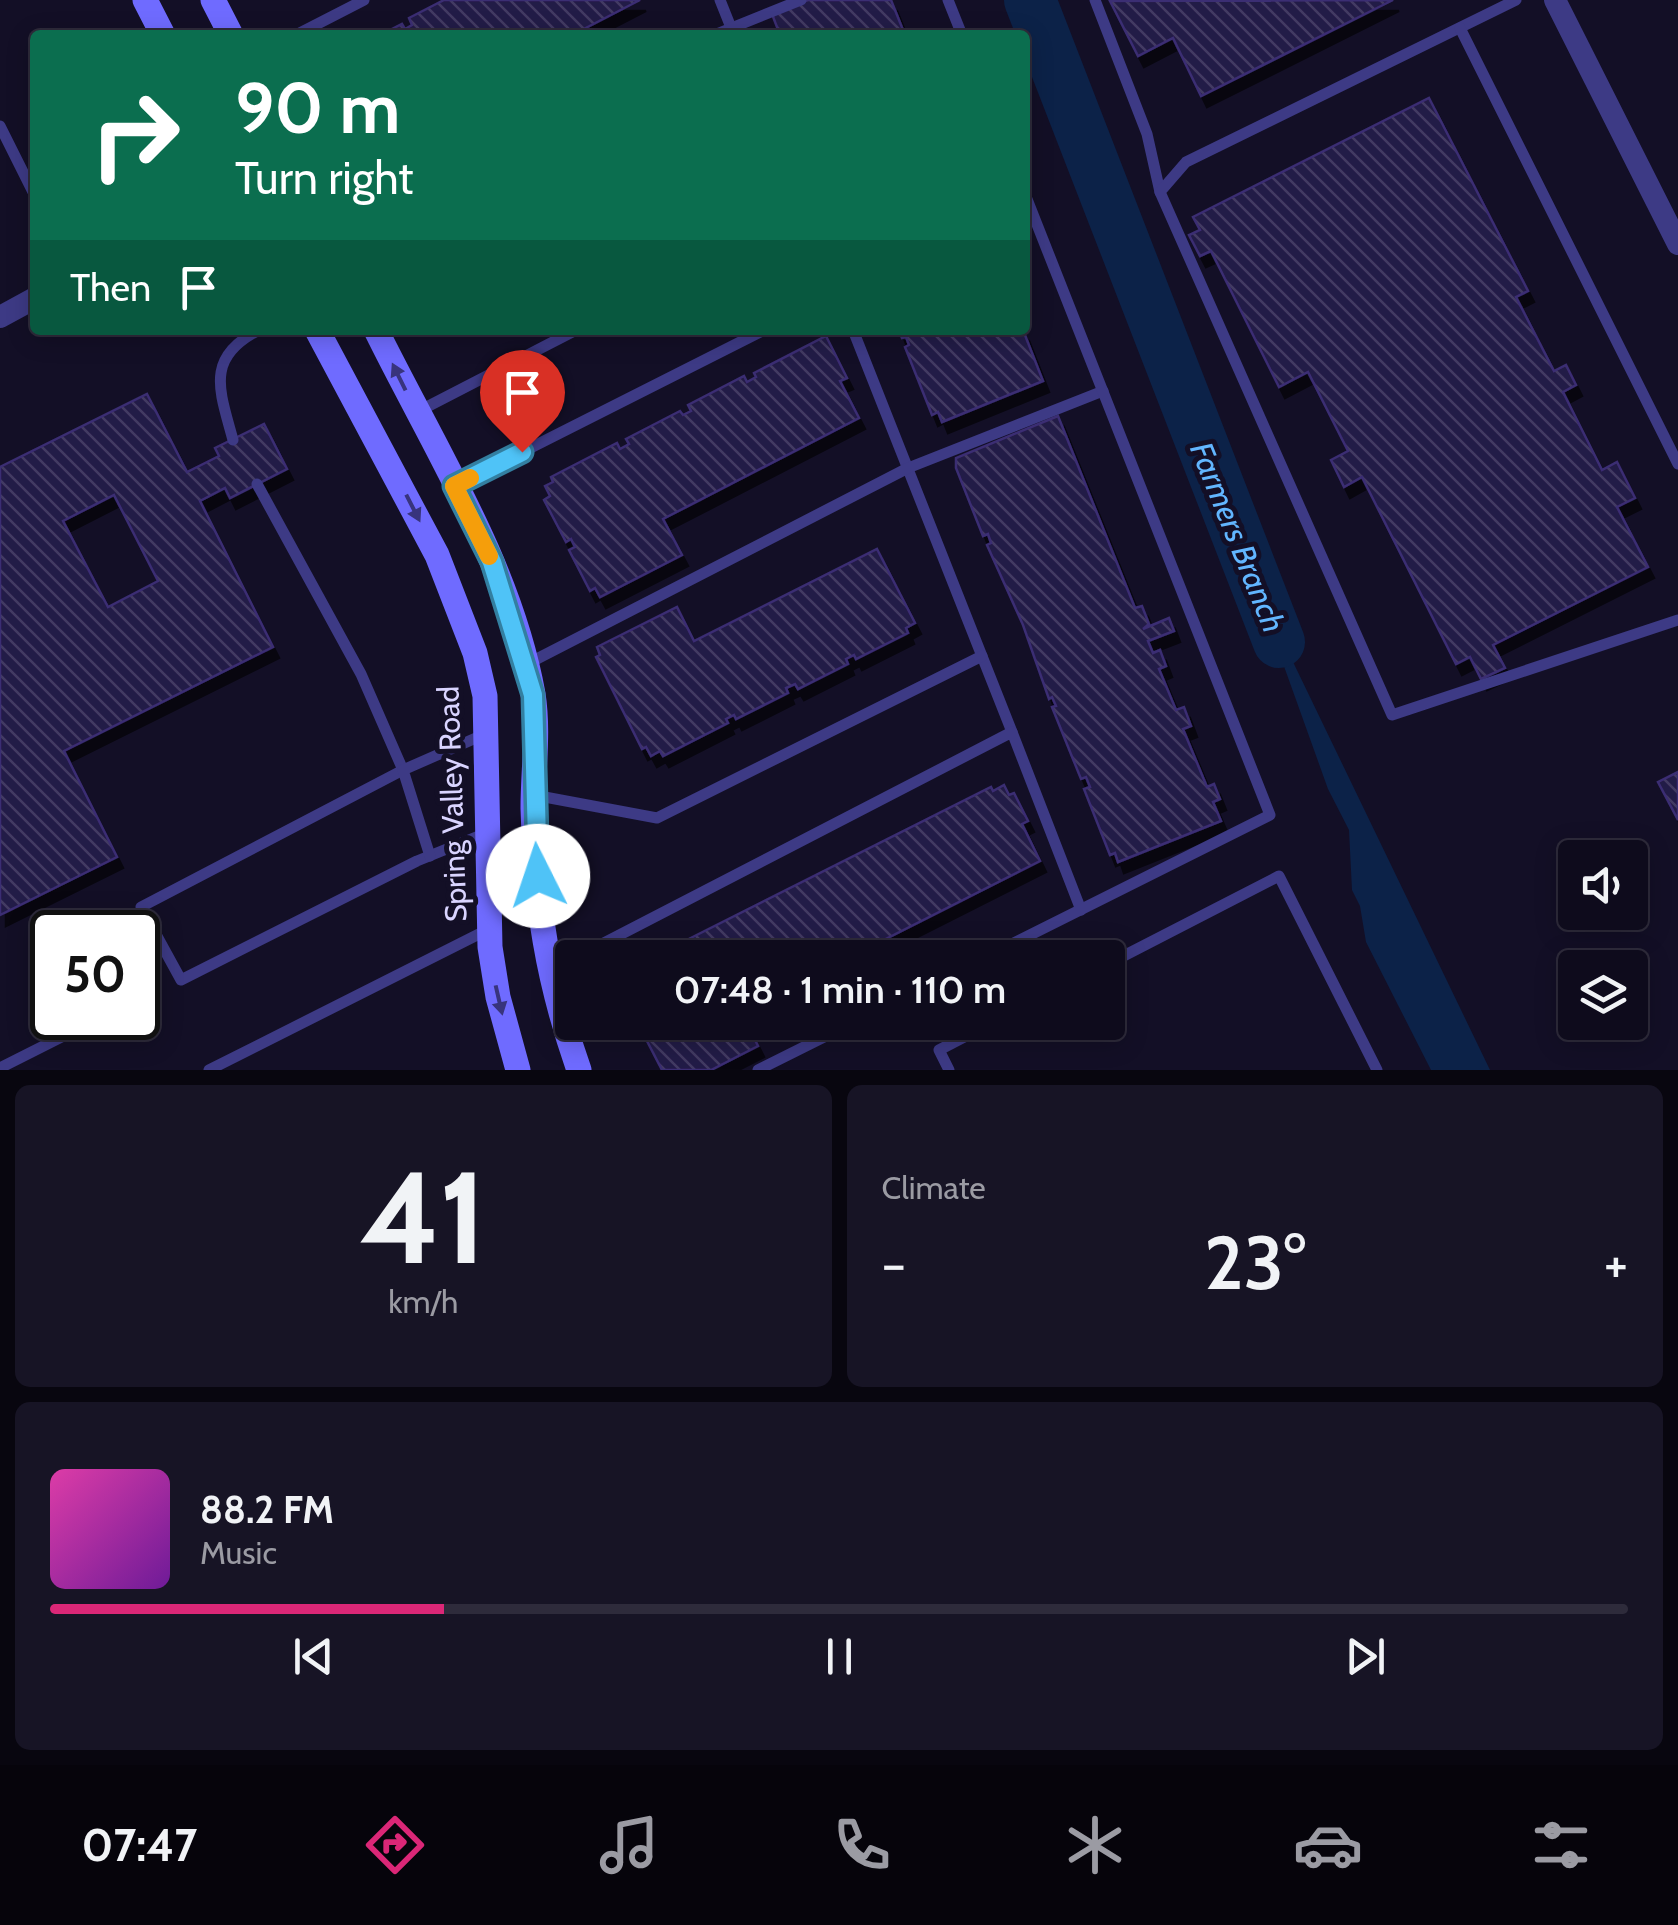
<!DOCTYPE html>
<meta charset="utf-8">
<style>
:root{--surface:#0e0b1c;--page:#171425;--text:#f1f3f6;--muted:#9b9ba3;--line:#2e2b3b;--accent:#db2777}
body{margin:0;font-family:Cabin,sans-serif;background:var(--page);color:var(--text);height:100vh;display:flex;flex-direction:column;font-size:38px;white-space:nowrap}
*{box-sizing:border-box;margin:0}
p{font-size:32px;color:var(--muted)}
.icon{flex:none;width:55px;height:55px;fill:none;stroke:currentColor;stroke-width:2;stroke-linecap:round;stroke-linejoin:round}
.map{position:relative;height:1070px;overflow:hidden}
.sheet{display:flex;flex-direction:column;gap:15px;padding:15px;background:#08060f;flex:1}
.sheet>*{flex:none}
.hud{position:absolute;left:30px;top:30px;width:1000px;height:305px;border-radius:10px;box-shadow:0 5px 25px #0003,0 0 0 2px var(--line);background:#0b6e4f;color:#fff;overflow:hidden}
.controls{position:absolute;left:1558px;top:840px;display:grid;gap:20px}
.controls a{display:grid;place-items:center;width:90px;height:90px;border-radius:10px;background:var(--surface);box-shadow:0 5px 25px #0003,0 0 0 2px var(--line);font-size:50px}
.speed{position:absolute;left:30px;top:910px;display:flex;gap:20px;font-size:50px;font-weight:700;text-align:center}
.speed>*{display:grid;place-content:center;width:130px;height:130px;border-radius:50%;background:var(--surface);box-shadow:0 5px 25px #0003,0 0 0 2px var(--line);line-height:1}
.speed .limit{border:5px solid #111;border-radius:15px;background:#fff;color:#111}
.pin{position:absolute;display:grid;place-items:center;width:85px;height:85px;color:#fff;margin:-102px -42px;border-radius:50% 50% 50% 0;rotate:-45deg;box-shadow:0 0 10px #0007}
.pin .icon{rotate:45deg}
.me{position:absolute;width:110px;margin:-55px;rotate:356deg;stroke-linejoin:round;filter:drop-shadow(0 0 8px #0008)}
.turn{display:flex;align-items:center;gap:35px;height:210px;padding:0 40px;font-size:45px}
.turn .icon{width:130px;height:130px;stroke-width:2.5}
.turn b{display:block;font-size:70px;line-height:85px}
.then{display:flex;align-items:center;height:95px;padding:0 40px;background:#0003;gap:20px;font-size:38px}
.big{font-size:75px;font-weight:600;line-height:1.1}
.sheet .card{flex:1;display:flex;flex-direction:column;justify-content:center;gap:15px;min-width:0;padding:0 35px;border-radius:15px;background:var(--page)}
.sheet .dial{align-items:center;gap:0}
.dial b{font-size:130px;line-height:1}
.song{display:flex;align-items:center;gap:30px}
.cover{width:120px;height:120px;border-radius:15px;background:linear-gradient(135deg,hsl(320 70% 55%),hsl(280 70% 35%))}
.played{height:10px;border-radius:5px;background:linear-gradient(90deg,var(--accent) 25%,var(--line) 25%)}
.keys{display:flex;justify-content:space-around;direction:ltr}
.heat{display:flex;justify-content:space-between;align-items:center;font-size:55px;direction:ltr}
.sheet .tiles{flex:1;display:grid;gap:15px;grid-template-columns:1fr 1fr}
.card:last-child{grid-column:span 2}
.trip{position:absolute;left:555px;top:940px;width:570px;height:100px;border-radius:10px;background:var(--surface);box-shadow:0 5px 25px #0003,0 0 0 2px var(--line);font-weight:600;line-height:100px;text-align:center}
.tabs{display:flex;height:160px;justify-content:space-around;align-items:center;background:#06040b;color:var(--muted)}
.tabs .icon{width:70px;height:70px}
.tabs .selected{color:var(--accent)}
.tabs b{font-size:45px;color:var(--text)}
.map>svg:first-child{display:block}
.water{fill:#0c2248}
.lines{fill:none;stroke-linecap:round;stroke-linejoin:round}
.river{stroke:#0c2248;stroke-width:52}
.building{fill:url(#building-back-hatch);stroke:#3b2d73;stroke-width:2.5;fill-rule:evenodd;filter:url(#shadow)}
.service{stroke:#3d3a85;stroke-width:11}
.minor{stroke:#3d3a85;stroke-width:22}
.secondary{stroke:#6f6bff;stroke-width:25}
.oneway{fill:#38347d}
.route-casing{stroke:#337fa1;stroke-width:25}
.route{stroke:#4fc3f7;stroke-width:18}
.slow{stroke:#f59e0b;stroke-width:18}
.labels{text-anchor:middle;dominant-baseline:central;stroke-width:10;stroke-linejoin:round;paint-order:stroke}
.street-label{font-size:30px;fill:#d9d4ff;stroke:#130f26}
.water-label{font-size:32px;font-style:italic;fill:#62b6ff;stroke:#130f26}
</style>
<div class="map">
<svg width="1678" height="1070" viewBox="0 0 1678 1070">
<defs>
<pattern id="building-back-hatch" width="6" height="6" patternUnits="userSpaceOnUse" patternTransform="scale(2.5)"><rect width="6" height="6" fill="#241b47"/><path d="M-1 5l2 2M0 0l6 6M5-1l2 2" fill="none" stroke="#433b63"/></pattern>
<filter id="shadow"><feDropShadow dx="6" dy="11" stdDeviation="0" flood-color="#0009"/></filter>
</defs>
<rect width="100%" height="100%" fill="#130f26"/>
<polygon class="water" points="1252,577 1490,1070 1431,1070 1366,942 1360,906 1352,890 1349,830 1328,789"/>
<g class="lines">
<polyline class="river" points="1030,0 1279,642"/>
</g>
<g class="building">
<polygon points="444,0 640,0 572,35 380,35 402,24 405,29 412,25 409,18"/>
<polygon points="808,0 891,0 905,35 780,35 772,14"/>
<polygon points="1393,0 1201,96 1173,38 1138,56 1110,1"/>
<polygon points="1429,98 1528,291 1516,297 1554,371 1566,365 1576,385 1563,392 1602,470 1617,462 1635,498 1617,507 1648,567 1493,645 1505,668 1481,679 1470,657 1456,664 1362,477 1344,487 1331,460 1348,451 1308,372 1279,387 1211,251 1200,256 1189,235 1200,230 1193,217"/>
<polygon points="899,330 1023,330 1043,381 942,422 938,412 932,415 905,347 909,345 906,337 902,338"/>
<polygon points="826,336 847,378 840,381 859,418 663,519 682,555 600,597 595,588 590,591 569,550 575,547 571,539 566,542 544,500 550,496 545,486 553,482 551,477 617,443 620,449 629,444 626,439 680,411 683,415 691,411 688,405 744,376 747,382 756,377 754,373"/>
<path d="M147 394 187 472 219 456 215 448 264 424 287 469 230 498 225 488 200 501 273 647 64 751 117 857 0 915V467ZM114 495 158 581 108 607 63 521Z"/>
<polygon points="1058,416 1135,608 1142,606 1149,624 1143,629 1169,618 1174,631 1148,641 1153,653 1160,650 1166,666 1159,669 1176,710 1184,707 1191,726 1183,729 1207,787 1214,784 1220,799 1213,802 1221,821 1118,862 1115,853 1110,855 1084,789 1090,787 1086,777 1081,779 1052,707 1056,706 1052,697 1049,699 1023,625 987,545 991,543 988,534 983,536 956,468 956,458"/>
<polygon points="877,549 915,623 906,628 908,633 856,659 854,655 846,659 848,664 798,689 795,684 786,688 788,693 736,719 734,715 726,719 728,723 663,756 660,751 651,756 646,747 642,749 596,657 600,655 597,647 677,607 694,641"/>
<polygon points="1678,772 1678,820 1658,782"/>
<polygon points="1004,785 1009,795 1014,793 1028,821 1022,824 1040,861 848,958 651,958 991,787 993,791"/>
<polygon points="639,1022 746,1022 758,1046 711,1070 662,1070 647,1041 657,1036 652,1027 643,1031"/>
</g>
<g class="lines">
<g class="service">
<polyline points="720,0 734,35"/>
<polyline points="948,0 962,35"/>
<polyline points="1095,0 1147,134 1160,192"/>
<polyline points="1516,0 1186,162 1160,192 1392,715 1678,620"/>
<polyline points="1460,28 1678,464"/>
<polyline points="296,35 364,0"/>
<polyline points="714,35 801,0"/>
<polyline points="0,126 35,196"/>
<polyline points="853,330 1012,732"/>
<polyline points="417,412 576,330"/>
<path d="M233 440C220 391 204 358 259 330"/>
<polyline points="257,484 361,674 403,770 141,907 181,980 417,861 486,833"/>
<polyline points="457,485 764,330"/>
<polyline points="525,665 908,468 1103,391"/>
<polyline points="534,795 657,818 982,656"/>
<polyline points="430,856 403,770 485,734"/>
<polyline points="575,958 1012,732 1081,910"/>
<polyline points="984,958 1270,815 1025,194"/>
<polyline points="1108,964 1279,876 1377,1070"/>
<polyline points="0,1068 99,1018"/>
<polyline points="209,1070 489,929"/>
<polyline points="758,1070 854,1022"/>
<polyline points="949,1070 939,1050 993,1022"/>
</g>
<g class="minor">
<polyline points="1555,0 1678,244"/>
<polyline points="0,317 35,298"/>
</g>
<g class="secondary">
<polyline points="145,0 163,35"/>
<polyline points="213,0 231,35"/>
<polyline points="317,330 437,555 475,653 485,696 490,947 498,997 518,1070"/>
<path d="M376 330C433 446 510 565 533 694 539 732 533 770 533 808 536 905 547 979 579 1070"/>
</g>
</g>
<defs><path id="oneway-solid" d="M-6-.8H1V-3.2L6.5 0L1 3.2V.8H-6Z" transform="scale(2.5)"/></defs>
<g class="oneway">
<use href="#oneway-solid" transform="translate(399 377) rotate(-116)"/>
<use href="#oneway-solid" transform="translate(413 508) rotate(63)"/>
<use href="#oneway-solid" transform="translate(499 1000) rotate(77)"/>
</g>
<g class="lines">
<defs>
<polyline id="route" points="522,452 454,486 492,562 533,695 538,876"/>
</defs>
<use href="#route" class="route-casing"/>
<use href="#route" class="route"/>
<polyline class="slow" points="470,478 454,486 489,556"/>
</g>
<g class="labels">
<g class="street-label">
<text transform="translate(452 804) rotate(-92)">Spring Valley Road</text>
</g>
<g class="water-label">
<text transform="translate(1238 537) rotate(68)">Farmers Branch</text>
</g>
</g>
</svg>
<div class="controls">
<a><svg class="icon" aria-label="sound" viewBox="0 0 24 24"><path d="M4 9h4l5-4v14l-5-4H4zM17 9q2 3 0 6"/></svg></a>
<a><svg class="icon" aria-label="layers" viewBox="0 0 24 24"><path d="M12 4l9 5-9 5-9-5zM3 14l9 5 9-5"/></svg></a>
</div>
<div class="speed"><div class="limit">50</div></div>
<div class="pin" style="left:522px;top:452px;background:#d93025"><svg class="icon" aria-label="arrive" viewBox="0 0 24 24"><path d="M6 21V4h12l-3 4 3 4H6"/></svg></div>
<svg class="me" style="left:538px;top:876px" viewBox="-20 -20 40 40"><circle r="19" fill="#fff"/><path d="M0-13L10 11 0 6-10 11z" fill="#4fc3f7"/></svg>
<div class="trip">07:48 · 1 min · 110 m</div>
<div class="hud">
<div class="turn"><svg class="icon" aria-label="right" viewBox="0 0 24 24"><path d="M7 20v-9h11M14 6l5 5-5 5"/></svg><div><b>90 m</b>Turn right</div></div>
<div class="then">Then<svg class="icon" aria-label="arrive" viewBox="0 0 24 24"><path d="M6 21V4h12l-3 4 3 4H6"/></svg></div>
</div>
</div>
<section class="sheet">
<div class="tiles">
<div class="card dial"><b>41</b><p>km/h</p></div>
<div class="card"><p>Climate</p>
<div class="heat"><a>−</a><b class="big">23°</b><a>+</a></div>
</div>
<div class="card">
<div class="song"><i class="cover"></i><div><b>88.2 FM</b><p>Music</p></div></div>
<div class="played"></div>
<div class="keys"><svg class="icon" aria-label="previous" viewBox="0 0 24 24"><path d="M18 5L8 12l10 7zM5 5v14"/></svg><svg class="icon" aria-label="pause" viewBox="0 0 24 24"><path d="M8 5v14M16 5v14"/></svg><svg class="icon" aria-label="next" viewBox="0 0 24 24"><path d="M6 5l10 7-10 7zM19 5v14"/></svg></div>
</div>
</div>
</section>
<nav class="tabs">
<b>07:47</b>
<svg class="icon selected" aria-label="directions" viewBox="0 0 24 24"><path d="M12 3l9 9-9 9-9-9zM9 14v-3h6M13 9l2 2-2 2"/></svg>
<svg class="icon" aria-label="music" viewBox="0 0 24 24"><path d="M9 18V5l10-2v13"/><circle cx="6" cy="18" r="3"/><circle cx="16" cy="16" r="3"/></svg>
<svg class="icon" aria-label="phone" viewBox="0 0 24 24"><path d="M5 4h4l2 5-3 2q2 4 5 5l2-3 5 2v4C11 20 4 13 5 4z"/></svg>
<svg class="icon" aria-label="climate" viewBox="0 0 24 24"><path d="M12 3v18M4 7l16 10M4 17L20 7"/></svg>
<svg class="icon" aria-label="car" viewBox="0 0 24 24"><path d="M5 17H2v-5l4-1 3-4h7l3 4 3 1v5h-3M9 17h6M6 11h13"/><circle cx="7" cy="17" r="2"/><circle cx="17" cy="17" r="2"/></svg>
<svg class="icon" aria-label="filters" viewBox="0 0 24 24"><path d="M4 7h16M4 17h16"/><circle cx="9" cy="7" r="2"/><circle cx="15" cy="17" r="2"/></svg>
</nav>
